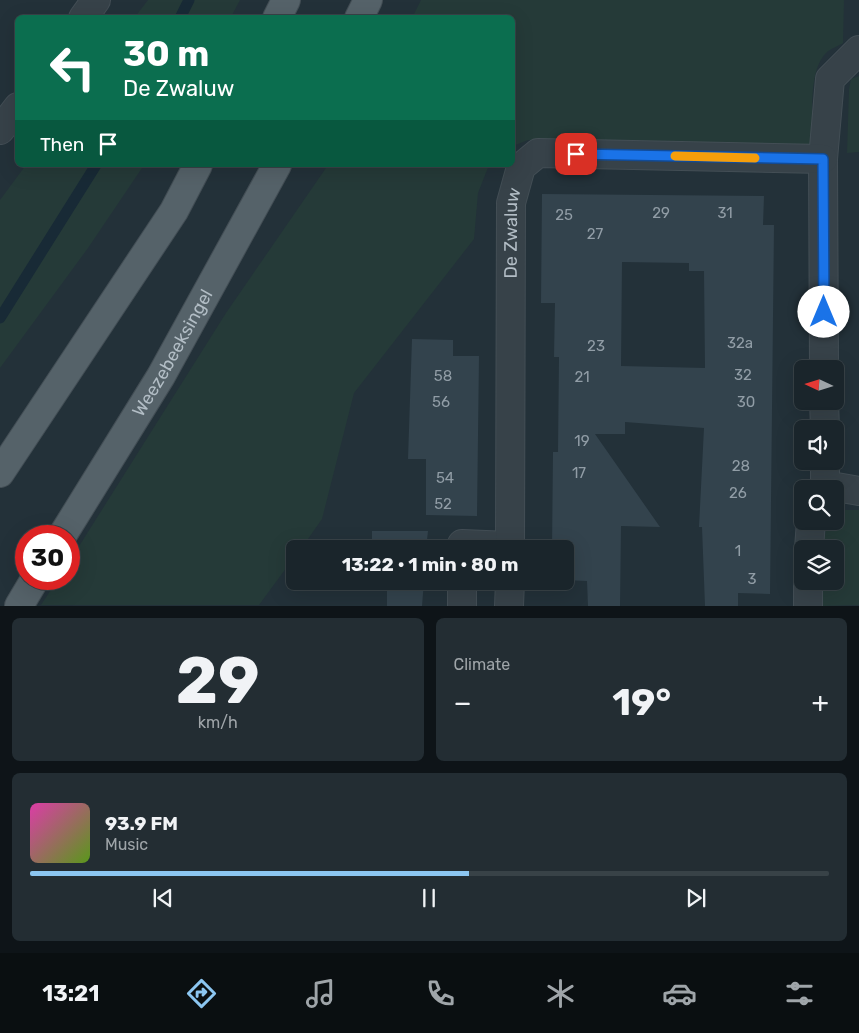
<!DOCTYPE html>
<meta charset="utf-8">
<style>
:root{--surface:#1a252b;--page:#232d33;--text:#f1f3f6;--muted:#9fa5a9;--line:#384247;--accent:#8cc6f1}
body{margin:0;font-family:Rubik,sans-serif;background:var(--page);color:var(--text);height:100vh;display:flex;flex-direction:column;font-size:19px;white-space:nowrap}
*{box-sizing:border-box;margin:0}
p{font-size:16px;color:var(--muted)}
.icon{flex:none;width:28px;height:28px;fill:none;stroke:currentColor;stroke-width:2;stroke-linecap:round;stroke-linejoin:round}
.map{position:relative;height:606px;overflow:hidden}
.drawer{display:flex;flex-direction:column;gap:12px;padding:12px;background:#0e1418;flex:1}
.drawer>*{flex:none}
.top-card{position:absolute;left:15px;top:15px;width:500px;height:152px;border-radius:8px;box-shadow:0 5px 20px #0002,0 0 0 1px var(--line);background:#0b6e4f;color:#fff;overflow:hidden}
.needle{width:32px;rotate:274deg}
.fabs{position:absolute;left:794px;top:360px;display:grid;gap:10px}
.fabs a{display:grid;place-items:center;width:50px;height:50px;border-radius:8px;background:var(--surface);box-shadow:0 5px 20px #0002,0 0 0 1px var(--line);font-size:25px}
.speed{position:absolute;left:15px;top:525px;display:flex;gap:10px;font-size:25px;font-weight:700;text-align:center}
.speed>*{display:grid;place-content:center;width:65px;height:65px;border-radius:50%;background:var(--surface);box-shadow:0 5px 20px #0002,0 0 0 1px var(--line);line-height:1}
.speed .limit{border:8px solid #d22;background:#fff;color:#111}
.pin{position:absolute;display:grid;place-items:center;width:42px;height:42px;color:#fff;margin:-21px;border-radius:10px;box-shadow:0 2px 8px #0006}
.me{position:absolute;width:55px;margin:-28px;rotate:0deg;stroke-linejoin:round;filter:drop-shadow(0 0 4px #0008)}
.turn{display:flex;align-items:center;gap:18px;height:105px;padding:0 25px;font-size:22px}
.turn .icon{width:65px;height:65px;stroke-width:2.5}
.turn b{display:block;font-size:35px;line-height:42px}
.then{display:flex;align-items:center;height:48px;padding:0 25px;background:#0003;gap:10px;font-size:19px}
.big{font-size:38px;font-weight:700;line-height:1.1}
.drawer .tile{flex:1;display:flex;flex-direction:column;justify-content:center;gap:8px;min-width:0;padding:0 18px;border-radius:8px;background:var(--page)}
.drawer .dial{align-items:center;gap:0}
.dial b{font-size:65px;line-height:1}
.song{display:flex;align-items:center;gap:15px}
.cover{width:60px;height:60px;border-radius:8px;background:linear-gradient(135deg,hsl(320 70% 55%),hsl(90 70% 35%))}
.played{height:5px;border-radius:2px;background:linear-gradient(90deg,var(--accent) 55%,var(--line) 55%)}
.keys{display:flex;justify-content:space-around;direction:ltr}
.heat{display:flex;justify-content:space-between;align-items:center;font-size:28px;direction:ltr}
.drawer .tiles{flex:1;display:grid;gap:12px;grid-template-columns:1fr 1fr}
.tile:last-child{grid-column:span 2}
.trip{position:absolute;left:286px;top:540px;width:288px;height:50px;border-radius:8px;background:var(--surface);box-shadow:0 5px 20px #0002,0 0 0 1px var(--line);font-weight:700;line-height:50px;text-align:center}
.menu{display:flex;height:80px;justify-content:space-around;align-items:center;background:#0a0f11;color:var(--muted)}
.menu .icon{width:35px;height:35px}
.menu .active{color:var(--accent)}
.menu b{font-size:22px;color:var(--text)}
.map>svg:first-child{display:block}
.green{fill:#253a38}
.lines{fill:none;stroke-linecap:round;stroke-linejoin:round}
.stream{stroke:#182a36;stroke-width:11}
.building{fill:#33434d;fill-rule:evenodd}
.minor-casing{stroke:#434e55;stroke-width:30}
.major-casing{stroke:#434e55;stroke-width:30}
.minor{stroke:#374249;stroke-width:28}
.major{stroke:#556269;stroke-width:28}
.route-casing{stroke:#114b97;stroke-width:12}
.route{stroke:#1a73e8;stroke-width:9}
.slow{stroke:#f59e0b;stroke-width:9}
.labels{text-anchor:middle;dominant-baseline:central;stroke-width:5;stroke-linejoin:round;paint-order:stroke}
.number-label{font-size:15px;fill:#919da6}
.street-label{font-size:18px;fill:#b2bdc5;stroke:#1c272e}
</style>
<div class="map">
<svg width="859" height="606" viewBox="0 0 859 606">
<rect width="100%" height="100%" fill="#233139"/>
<g class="green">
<polygon points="148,0 240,0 231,17 135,17"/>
<path d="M421 0H844L843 43C838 46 830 49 826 53 807 72 813 123 813 148L528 140 513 146 512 18H412Z"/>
<polygon points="859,76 859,152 847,153 849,89 851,79"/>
<polygon points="26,165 144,165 88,248 0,368 0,200"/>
<polygon points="328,165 489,165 478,193 474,239 354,393 322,519 301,549 295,549 295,556 259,605 41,605 58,579 69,579 69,562 226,313"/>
<polygon points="845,510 859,510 859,605 821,606 822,581 835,581 835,549 823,549 826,528 829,521 835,521 835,514"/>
</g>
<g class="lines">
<g class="stream">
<polyline points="180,18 189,0"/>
<polyline points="0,318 96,165"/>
</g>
</g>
<g class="building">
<path d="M542 194 764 196 763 225H774L770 594 738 593V606H705L702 527H699L704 428 625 422V434H595L660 527 621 526 620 606H588L587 581 565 580V549H552L553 452H558L559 357H554L555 303H541ZM622 262 689 263V271H704L705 368 621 366Z"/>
<polygon points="412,339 453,340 453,356 479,356 477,516 426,515 426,459 408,459"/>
<polygon points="372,531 428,531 426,549 372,549"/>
<polygon points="373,581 424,581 422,606 387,606 387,588 373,588"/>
</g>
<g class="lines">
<defs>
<g id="minor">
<polyline points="83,18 96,0"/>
<polyline points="0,130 18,107"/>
<polyline points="824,369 823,159 830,79 859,50"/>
<polyline points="824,401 825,429"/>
<polyline points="825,461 825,485 859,491"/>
<polyline points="462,549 462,544 510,546"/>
<path id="s1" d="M510 549 511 203 521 167 538 153 823 159"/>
<polyline points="809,549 811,521"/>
<polyline points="462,606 462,581"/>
<polyline points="509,606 510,581"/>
<polyline points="808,606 808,581"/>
</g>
<g id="major">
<polyline points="277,18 286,0"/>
<polyline points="359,18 368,0"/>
<polyline points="0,473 174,211 198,165"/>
<path id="s2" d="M62 536 161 376 277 165"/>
<polyline points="19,606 35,579"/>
</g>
</defs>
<use href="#minor" class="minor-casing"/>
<use href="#major" class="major-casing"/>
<use href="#minor" class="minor"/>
<use href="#major" class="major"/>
</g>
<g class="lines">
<defs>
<polyline id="route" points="576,154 823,159 824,312"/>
</defs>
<use href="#route" class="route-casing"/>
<use href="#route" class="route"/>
<polyline class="slow" points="675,156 755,158"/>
</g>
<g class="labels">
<g class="number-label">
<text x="661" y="213">29</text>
<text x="725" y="213">31</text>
<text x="564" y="215">25</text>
<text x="595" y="234">27</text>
<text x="740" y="343">32a</text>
<text x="596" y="346">23</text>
<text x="743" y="375">32</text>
<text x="443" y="376">58</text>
<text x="582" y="377">21</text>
<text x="441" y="402">56</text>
<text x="746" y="402">30</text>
<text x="582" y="441">19</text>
<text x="741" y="466">28</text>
<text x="579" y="473">17</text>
<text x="445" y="478">54</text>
<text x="738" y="493">26</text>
<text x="443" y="504">52</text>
<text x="738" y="551">1</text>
<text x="752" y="579">3</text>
</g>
<g class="street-label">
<text stroke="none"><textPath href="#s1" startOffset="316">De Zwaluw</textPath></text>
<text stroke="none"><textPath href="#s2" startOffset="214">Weezebeeksingel</textPath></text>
</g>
</g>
</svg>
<div class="fabs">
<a><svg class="needle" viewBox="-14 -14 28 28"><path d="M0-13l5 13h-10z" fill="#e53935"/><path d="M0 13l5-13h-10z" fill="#9fa5a9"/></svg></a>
<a><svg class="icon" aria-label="sound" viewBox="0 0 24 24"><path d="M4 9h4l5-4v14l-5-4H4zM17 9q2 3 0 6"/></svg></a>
<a><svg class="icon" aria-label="search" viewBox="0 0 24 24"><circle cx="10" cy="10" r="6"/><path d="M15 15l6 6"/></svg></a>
<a><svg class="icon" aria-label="layers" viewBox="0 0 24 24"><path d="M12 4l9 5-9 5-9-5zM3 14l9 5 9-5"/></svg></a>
</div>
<div class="speed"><div class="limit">30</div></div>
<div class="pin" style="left:576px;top:154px;background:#d93025"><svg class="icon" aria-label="arrive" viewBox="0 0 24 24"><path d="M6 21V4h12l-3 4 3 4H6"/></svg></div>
<svg class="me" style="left:824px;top:312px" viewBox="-20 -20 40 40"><circle r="19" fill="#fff"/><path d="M0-13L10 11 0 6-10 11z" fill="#1a73e8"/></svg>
<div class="trip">13:22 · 1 min · 80 m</div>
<div class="top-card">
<div class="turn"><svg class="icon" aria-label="left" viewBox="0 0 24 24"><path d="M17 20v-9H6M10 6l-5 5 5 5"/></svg><div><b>30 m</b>De Zwaluw</div></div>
<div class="then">Then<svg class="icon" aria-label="arrive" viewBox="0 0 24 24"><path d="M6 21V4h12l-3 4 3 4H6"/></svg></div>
</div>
</div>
<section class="drawer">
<div class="tiles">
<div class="tile dial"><b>29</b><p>km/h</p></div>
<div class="tile"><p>Climate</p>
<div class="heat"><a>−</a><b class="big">19°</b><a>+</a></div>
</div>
<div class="tile">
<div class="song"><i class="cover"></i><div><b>93.9 FM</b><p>Music</p></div></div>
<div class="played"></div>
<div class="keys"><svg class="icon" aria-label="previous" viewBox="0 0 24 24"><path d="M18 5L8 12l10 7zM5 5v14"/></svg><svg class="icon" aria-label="pause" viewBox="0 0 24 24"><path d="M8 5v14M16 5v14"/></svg><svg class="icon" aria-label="next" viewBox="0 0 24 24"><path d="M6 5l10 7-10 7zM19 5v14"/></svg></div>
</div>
</div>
</section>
<nav class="menu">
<b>13:21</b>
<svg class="icon active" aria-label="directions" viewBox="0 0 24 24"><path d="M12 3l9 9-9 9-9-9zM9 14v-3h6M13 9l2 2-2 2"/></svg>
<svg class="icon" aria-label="music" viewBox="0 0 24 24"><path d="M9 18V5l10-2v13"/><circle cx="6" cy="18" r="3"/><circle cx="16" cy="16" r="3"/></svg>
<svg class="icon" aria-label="phone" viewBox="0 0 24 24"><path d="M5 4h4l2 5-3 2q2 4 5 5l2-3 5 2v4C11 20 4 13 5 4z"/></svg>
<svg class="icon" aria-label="climate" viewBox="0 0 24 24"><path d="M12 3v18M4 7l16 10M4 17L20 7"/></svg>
<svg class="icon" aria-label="car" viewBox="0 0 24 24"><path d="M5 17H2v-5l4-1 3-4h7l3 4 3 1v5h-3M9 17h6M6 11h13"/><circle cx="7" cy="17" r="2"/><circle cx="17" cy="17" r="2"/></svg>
<svg class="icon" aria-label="filters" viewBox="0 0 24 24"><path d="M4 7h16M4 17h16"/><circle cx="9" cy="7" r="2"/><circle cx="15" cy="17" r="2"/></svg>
</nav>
